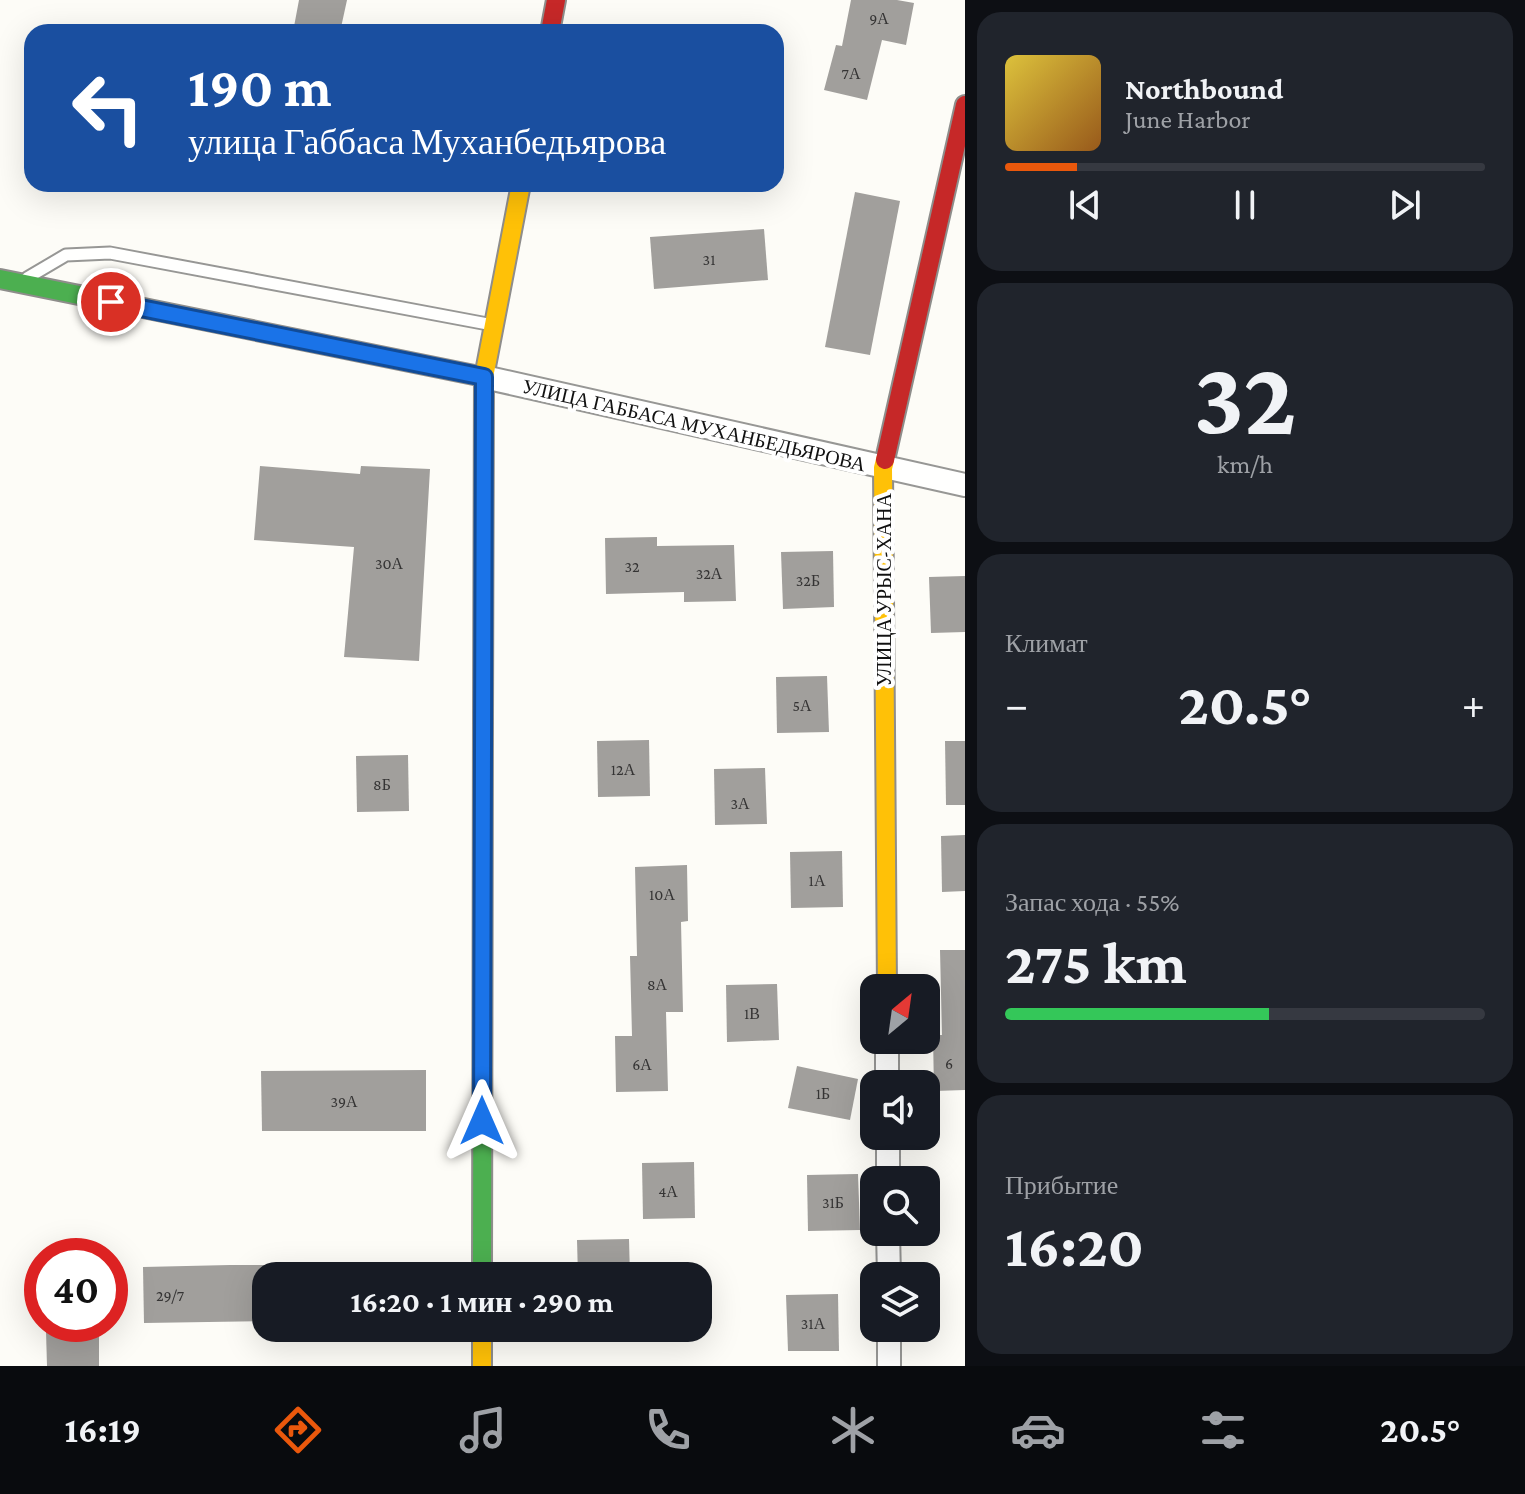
<!DOCTYPE html>
<html lang="ru">
<meta charset="utf-8">
<style>
:root{--surface:#171b24;--page:#20242c;--text:#f1f3f6;--muted:#9ea1a6;--line:#363941;--accent:#ea580c}
body{margin:0;font-family:"Crimson Pro",serif;background:var(--page);color:var(--text);height:100vh;display:flex;flex-direction:column;font-size:30px;white-space:nowrap}
*{box-sizing:border-box;margin:0}
p{font-size:26px;color:var(--muted)}
.icon{flex:none;width:44px;height:44px;fill:none;stroke:currentColor;stroke-width:2;stroke-linecap:round;stroke-linejoin:round}
.map{position:relative;flex:1;overflow:hidden}
.sheet{display:flex;flex-direction:column;gap:12px;padding:12px;background:#0d0f14;width:560px}
.sheet>*{flex:none}
.top-card{position:absolute;left:24px;top:24px;width:760px;height:168px;border-radius:24px;box-shadow:0 8px 32px #0002;background:#1a4fa0;color:#fff;overflow:hidden}
.needle{width:52px;rotate:29deg}
.tools{position:absolute;left:860px;top:974px;display:grid;gap:16px}
.tools a{display:grid;place-items:center;width:80px;height:80px;border-radius:16px;background:var(--surface);box-shadow:0 8px 32px #0002;font-size:40px}
.speed{position:absolute;left:24px;top:1238px;display:flex;gap:16px;font-size:40px;font-weight:700;text-align:center}
.speed>*{display:grid;place-content:center;width:104px;height:104px;border-radius:50%;background:var(--surface);box-shadow:0 8px 32px #0002;line-height:1}
.speed .limit{border:12px solid #d22;background:#fff;color:#111}
.pin{position:absolute;display:grid;place-items:center;width:68px;height:68px;color:#fff;margin:-34px;border:4px solid #fff;border-radius:50%;box-shadow:0 2px 8px #0007}
.me{position:absolute;width:88px;margin:-44px;rotate:0deg;stroke-linejoin:round;filter:drop-shadow(0 0 6px #0008)}
.turn{display:flex;align-items:center;gap:28px;height:168px;padding:0 32px;font-size:36px}
.turn .icon{width:104px;height:104px;stroke-width:2.5}
.turn b{display:block;font-size:56px;line-height:68px}
.big{font-size:60px;font-weight:700;line-height:1.1}
.sheet .tile{flex:1;display:flex;flex-direction:column;justify-content:center;gap:12px;min-width:0;padding:0 28px;border-radius:24px;background:var(--page)}
.sheet .dial{align-items:center;gap:0}
.dial b{font-size:104px;line-height:1}
.song{display:flex;align-items:center;gap:24px}
.cover{width:96px;height:96px;border-radius:12px;background:linear-gradient(135deg,hsl(50 70% 55%),hsl(30 70% 35%))}
.played{height:8px;border-radius:4px;background:linear-gradient(90deg,var(--accent) 15%,var(--line) 15%)}
.keys{display:flex;justify-content:space-around;direction:ltr}
.heat{display:flex;justify-content:space-between;align-items:center;font-size:44px;direction:ltr}
.charge{height:12px;border-radius:6px;background:linear-gradient(90deg,#34c759 55%,var(--line) 0)}
.trip{position:absolute;left:252px;top:1262px;width:460px;height:80px;border-radius:24px;background:var(--surface);box-shadow:0 8px 32px #0002;font-weight:700;line-height:80px;text-align:center}
.dock{display:flex;height:128px;justify-content:space-around;align-items:center;background:#090b0e;color:var(--muted)}
.dock .icon{width:56px;height:56px}
.dock .on{color:var(--accent)}
.dock b{font-size:36px;color:var(--text)}
main{display:flex;flex:1;min-height:0}
.map>svg:first-child{display:block}
.building{fill:#a19f9c}
.lines{fill:none;stroke-linecap:round;stroke-linejoin:round}
.lane-casing{stroke:#979795;stroke-width:15}
.street-casing{stroke:#979795;stroke-width:26}
.fast-casing{stroke:#8e8d8b;stroke-width:22}
.slow-casing{stroke:#8e8d8b;stroke-width:22}
.jam-casing{stroke:#8e8d8b;stroke-width:22}
.lane{stroke:#fffffe;stroke-width:11}
.street{stroke:#fffffe;stroke-width:22}
.fast{stroke:#4caf50;stroke-width:18}
.slow{stroke:#ffc107;stroke-width:18}
.jam{stroke:#c62828;stroke-width:18}
.route-casing{stroke:#114b97;stroke-width:20}
.route{stroke:#1a73e8;stroke-width:14}
.labels{text-anchor:middle;dominant-baseline:central;stroke-width:8;stroke-linejoin:round;paint-order:stroke}
.number-label{font-size:16px;fill:#353434}
.street-label{font-size:20px;fill:#111;stroke:#fff}
</style>
<main>
<div class="map">
<svg width="965" height="1366" viewBox="0 0 965 1366">
<rect width="100%" height="100%" fill="#fdfcf7"/>
<g class="building">
<polygon points="299,0 347,0 340,32 293,32"/>
<polygon points="851,0 897,0 914,3 906,45 882,40 867,100 824,90 836,45 842,46"/>
<polygon points="855,192 900,201 870,355 825,347"/>
<polygon points="764,229 768,280 654,289 650,237"/>
<polygon points="260,466 360,474 361,466 430,469 419,661 344,657 354,547 254,540"/>
<polygon points="657,537 657,546 734,545 736,601 684,602 684,592 606,594 605,538"/>
<polygon points="833,551 834,607 783,609 781,552"/>
<polygon points="965,576 965,632 931,633 929,577"/>
<polygon points="827,676 829,732 777,733 776,677"/>
<polygon points="649,740 650,796 598,797 597,741"/>
<polygon points="945,741 965,741 965,805 946,805"/>
<polygon points="408,755 409,811 357,812 356,756"/>
<polygon points="765,768 767,824 715,825 714,769"/>
<polygon points="965,835 965,891 942,892 941,836"/>
<polygon points="842,851 843,907 791,908 790,852"/>
<polygon points="687,865 688,921 681,922 683,1012 666,1012 668,1091 616,1092 615,1036 632,1036 630,956 637,956 635,867"/>
<polygon points="940,950 965,950 965,1090 934,1091 933,1035 942,1035"/>
<polygon points="777,984 779,1040 727,1042 726,985"/>
<polygon points="797,1066 858,1079 850,1120 788,1108"/>
<polygon points="426,1070 426,1131 262,1131 261,1071"/>
<polygon points="694,1162 695,1218 643,1219 642,1163"/>
<polygon points="858,1174 860,1230 808,1231 807,1175"/>
<polygon points="629,1239 630,1276 578,1276 577,1240"/>
<polygon points="230,1265 266,1265 266,1321 144,1323 143,1267"/>
<polygon points="838,1294 839,1351 788,1351 786,1295"/>
<polygon points="99,1329 99,1366 47,1366 46,1331"/>
</g>
<g class="lines">
<defs>
<polyline id="lane" points="27,278 66,255 110,253 493,325"/>
<g id="street">
<polyline points="484,377 965,485"/>
<polyline points="887,1040 887,1084"/>
<polyline points="888,1136 888,1180"/>
<polyline points="888,1232 889,1276"/>
<polyline points="889,1328 889,1366"/>
</g>
<g id="fast">
<polyline points="0,279 484,377"/>
<polyline points="482,1276 483,719"/>
</g>
<g id="slow">
<polyline points="885,460 883,468 887,988"/>
<polyline points="483,719 484,377 521,184"/>
<polyline points="482,1328 482,1366"/>
</g>
<g id="jam">
<polyline points="550,32 556,0"/>
<polyline points="885,460 965,105"/>
</g>
</defs>
<use href="#lane" class="lane-casing"/>
<use href="#street" class="street-casing"/>
<use href="#fast" class="fast-casing"/>
<use href="#slow" class="slow-casing"/>
<use href="#jam" class="jam-casing"/>
<use href="#lane" class="lane"/>
<use href="#street" class="street"/>
<use href="#fast" class="fast"/>
<use href="#slow" class="slow"/>
<use href="#jam" class="jam"/>
</g>
<g class="lines">
<defs>
<polyline id="route" points="111,302 484,377 482,1121"/>
</defs>
<use href="#route" class="route-casing"/>
<use href="#route" class="route"/>
</g>
<g class="labels">
<g class="number-label">
<text x="879" y="18">9А</text>
<text x="851" y="73">7А</text>
<text x="709" y="259">31</text>
<text x="389" y="563">30А</text>
<text x="632" y="566">32</text>
<text x="709" y="573">32А</text>
<text x="808" y="580">32Б</text>
<text x="802" y="705">5А</text>
<text x="623" y="769">12А</text>
<text x="382" y="784">8Б</text>
<text x="740" y="803">3А</text>
<text x="817" y="880">1А</text>
<text x="662" y="894">10А</text>
<text x="657" y="984">8А</text>
<text x="752" y="1013">1В</text>
<text x="949" y="1063">6</text>
<text x="642" y="1064">6А</text>
<text x="823" y="1093">1Б</text>
<text x="344" y="1101">39А</text>
<text x="668" y="1191">4А</text>
<text x="833" y="1202">31Б</text>
<text x="170" y="1295">29/7</text>
<text x="813" y="1323">31А</text>
</g>
<g class="street-label">
<text transform="translate(694 425) rotate(13)">УЛИЦА ГАББАСА МУХАНБЕДЬЯРОВА</text>
<text transform="translate(884 590) rotate(-90)">УЛИЦА УРЫС-ХАНА</text>
</g>
</g>
</svg>
<div class="tools">
<a><svg class="needle" viewBox="-14 -14 28 28"><path d="M0-13l5 13h-10z" fill="#e53935"/><path d="M0 13l5-13h-10z" fill="#9ea1a6"/></svg></a>
<a><svg class="icon" aria-label="sound" viewBox="0 0 24 24"><path d="M4 9h4l5-4v14l-5-4H4zM17 9q2 3 0 6"/></svg></a>
<a><svg class="icon" aria-label="search" viewBox="0 0 24 24"><circle cx="10" cy="10" r="6"/><path d="M15 15l6 6"/></svg></a>
<a><svg class="icon" aria-label="layers" viewBox="0 0 24 24"><path d="M12 4l9 5-9 5-9-5zM3 14l9 5 9-5"/></svg></a>
</div>
<div class="speed"><div class="limit">40</div></div>
<div class="pin" style="left:111px;top:302px;background:#d93025"><svg class="icon" aria-label="arrive" viewBox="0 0 24 24"><path d="M6 21V4h12l-3 4 3 4H6"/></svg></div>
<svg class="me" style="left:482px;top:1121px" viewBox="-20 -20 40 40"><path d="M0-17L14 15 0 8-14 15z" fill="#1a73e8" stroke="#fff" stroke-width="4"/></svg>
<div class="trip">16:20 · 1 мин · 290 m</div>
<div class="top-card">
<div class="turn"><svg class="icon" aria-label="left" viewBox="0 0 24 24"><path d="M17 20v-9H6M10 6l-5 5 5 5"/></svg><div><b>190 m</b>улица Габбаса Муханбедьярова</div></div>
</div>
</div>
<section class="sheet">
<div class="tile">
<div class="song"><i class="cover"></i><div><b>Northbound</b><p>June Harbor</p></div></div>
<div class="played"></div>
<div class="keys"><svg class="icon" aria-label="previous" viewBox="0 0 24 24"><path d="M18 5L8 12l10 7zM5 5v14"/></svg><svg class="icon" aria-label="pause" viewBox="0 0 24 24"><path d="M8 5v14M16 5v14"/></svg><svg class="icon" aria-label="next" viewBox="0 0 24 24"><path d="M6 5l10 7-10 7zM19 5v14"/></svg></div>
</div>
<div class="tile dial"><b>32</b><p>km/h</p></div>
<div class="tile"><p>Климат</p>
<div class="heat"><a>−</a><b class="big">20.5°</b><a>+</a></div>
</div>
<div class="tile"><p>Запас хода · 55%</p><b class="big">275 km</b><div class="charge"></div></div>
<div class="tile"><p>Прибытие</p><b class="big">16:20</b></div>
</section>
</main>
<nav class="dock">
<b>16:19</b>
<svg class="icon on" aria-label="directions" viewBox="0 0 24 24"><path d="M12 3l9 9-9 9-9-9zM9 14v-3h6M13 9l2 2-2 2"/></svg>
<svg class="icon" aria-label="music" viewBox="0 0 24 24"><path d="M9 18V5l10-2v13"/><circle cx="6" cy="18" r="3"/><circle cx="16" cy="16" r="3"/></svg>
<svg class="icon" aria-label="phone" viewBox="0 0 24 24"><path d="M5 4h4l2 5-3 2q2 4 5 5l2-3 5 2v4C11 20 4 13 5 4z"/></svg>
<svg class="icon" aria-label="climate" viewBox="0 0 24 24"><path d="M12 3v18M4 7l16 10M4 17L20 7"/></svg>
<svg class="icon" aria-label="car" viewBox="0 0 24 24"><path d="M5 17H2v-5l4-1 3-4h7l3 4 3 1v5h-3M9 17h6M6 11h13"/><circle cx="7" cy="17" r="2"/><circle cx="17" cy="17" r="2"/></svg>
<svg class="icon" aria-label="filters" viewBox="0 0 24 24"><path d="M4 7h16M4 17h16"/><circle cx="9" cy="7" r="2"/><circle cx="15" cy="17" r="2"/></svg>
<b>20.5°</b>
</nav>
